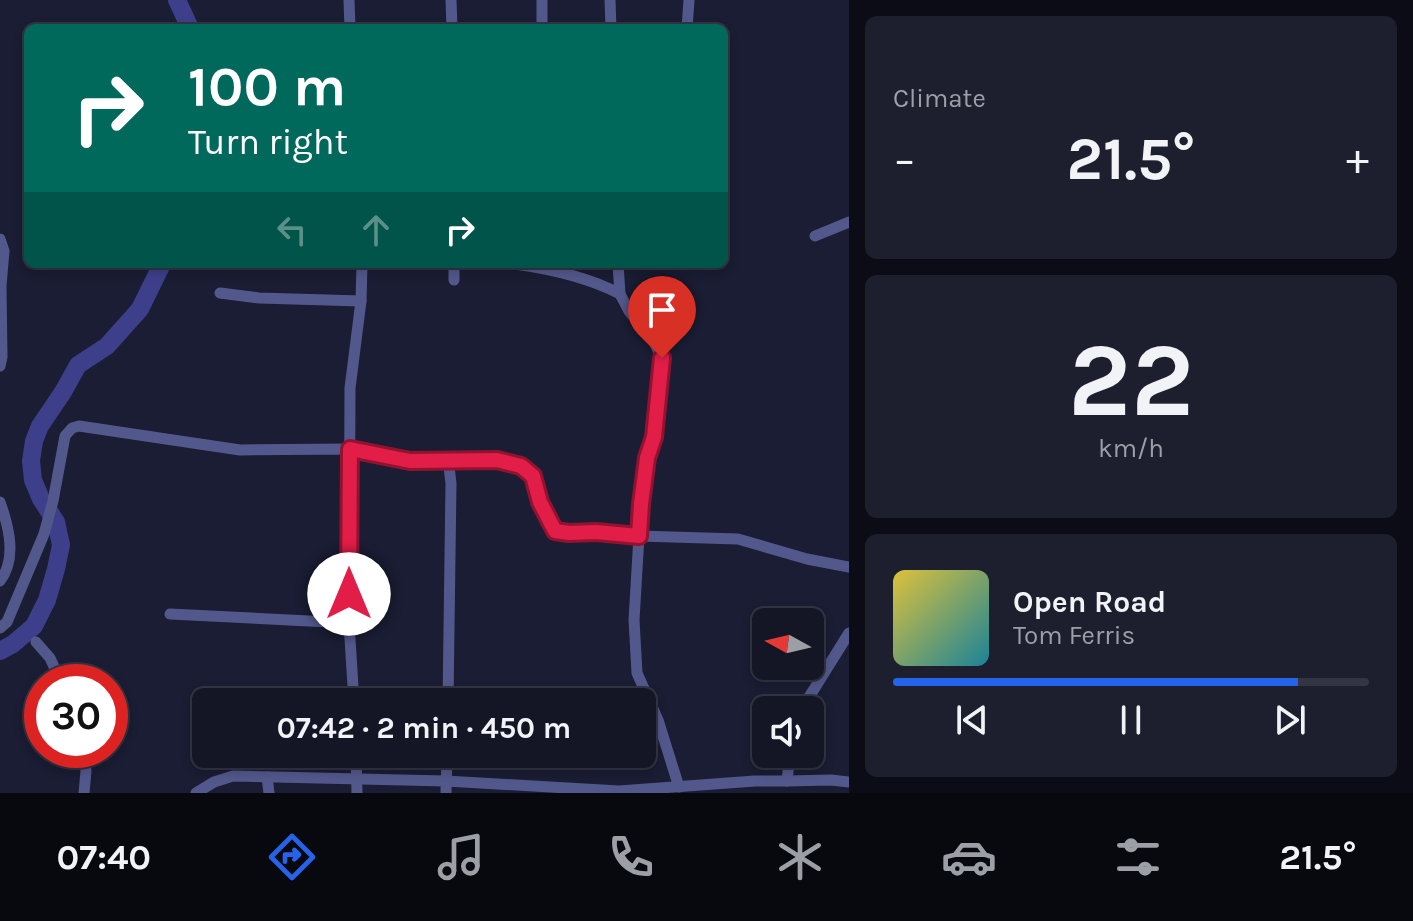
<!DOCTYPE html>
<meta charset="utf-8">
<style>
:root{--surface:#141626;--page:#1d1f2e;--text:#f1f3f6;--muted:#9d9fa7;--line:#333543;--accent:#2563eb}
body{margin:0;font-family:Karla,sans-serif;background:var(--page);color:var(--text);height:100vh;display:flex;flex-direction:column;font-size:30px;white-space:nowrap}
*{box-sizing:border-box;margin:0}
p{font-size:26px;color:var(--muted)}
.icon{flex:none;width:44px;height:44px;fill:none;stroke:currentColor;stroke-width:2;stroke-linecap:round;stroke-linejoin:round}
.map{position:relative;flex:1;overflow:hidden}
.panel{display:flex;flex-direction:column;gap:16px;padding:16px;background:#0b0c15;width:564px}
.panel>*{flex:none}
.top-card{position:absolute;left:24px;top:24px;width:704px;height:244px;border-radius:12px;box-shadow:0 4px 12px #0003,0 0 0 2px var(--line);background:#00695c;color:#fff;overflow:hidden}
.needle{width:52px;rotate:278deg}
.buttons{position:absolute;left:752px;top:608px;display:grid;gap:16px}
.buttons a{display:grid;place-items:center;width:72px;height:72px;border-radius:12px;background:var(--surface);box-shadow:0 4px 12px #0003,0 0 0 2px var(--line);font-size:40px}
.speed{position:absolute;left:24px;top:664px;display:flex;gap:16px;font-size:40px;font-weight:700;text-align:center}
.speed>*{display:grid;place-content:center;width:104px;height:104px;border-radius:50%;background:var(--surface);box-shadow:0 4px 12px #0003,0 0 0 2px var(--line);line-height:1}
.speed .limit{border:12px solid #d22;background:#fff;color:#111}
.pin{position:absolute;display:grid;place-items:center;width:68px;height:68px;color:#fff;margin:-82px -34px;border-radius:50% 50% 50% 0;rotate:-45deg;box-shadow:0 0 8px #0007}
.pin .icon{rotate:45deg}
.me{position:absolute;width:88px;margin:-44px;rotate:0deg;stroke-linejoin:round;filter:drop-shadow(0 0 6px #0008)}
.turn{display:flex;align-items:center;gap:28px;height:168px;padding:0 32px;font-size:36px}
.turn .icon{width:104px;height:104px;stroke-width:2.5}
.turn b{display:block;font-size:56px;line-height:68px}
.lanes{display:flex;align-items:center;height:76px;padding:0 32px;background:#0003;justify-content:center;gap:40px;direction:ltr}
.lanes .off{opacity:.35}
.big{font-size:60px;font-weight:700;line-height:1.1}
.panel .tile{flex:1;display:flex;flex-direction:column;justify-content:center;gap:12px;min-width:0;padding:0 28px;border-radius:12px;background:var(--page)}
.panel .dial{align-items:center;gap:0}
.dial b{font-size:104px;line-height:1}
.song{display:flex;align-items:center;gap:24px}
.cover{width:96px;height:96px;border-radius:12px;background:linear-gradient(135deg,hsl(50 70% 55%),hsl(190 70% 35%))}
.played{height:8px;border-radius:4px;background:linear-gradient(90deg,var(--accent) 85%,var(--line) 85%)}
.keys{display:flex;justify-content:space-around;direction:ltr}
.heat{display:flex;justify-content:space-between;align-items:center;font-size:44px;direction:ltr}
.trip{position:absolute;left:192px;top:688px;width:464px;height:80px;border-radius:12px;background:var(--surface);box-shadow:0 4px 12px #0003,0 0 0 2px var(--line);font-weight:700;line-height:80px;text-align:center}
.tabs{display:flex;height:128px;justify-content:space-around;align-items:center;background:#08090f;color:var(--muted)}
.tabs .icon{width:56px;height:56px}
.tabs .current{color:var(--accent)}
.tabs b{font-size:36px;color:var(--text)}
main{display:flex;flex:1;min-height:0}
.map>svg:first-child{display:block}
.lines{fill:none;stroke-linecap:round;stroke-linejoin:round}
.river{stroke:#3d3f8b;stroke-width:18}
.minor{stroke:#53588c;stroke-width:11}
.route-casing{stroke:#92132f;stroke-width:20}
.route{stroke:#e11d48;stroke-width:14}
</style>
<main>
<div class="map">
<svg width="849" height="793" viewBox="0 0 849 793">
<rect width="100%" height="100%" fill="#1a1d33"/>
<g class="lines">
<g class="river">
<polyline points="177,0 190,28"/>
<polyline points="0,651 13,644 34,626 47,600 56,569 61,545 56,522 41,499 33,480 31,461 34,441 40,426 63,392 78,365 107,346 140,309 162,264"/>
</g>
<g class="minor">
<polyline points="349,0 350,28"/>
<polyline points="451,0 452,28"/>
<polyline points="542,0 542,28"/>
<polyline points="610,0 611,28"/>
<polyline points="687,28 689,0"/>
<polyline points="815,236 849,222"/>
<polyline points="0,239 4,251 1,286 2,357 0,366"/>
<polyline points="454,264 454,280"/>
<path d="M515 264C551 269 588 277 620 294"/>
<polyline points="220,293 259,298 361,301"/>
<path d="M0 502C9 527 17 559 0 581"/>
<polyline points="170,614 349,623"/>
<polyline points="0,628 7,622 44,534 53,501 65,436 72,428 79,426 240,450 350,449 410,461 431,462 448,459 497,460 521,466 533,476 540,502 555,531 569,533 596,532 639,536 641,504 647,458 654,437 662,358 654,342 629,311 620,294 618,264"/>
<polyline points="36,642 50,658 61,682"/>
<polyline points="205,694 353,698"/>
<polyline points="354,702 349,623 350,388 361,301 362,264"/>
<polyline points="448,702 451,483 448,459"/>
<polyline points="801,710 849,633"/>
<polyline points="356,754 357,793"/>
<polyline points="267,777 269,793"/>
<polyline points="787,781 831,780 849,782"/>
<polyline points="679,787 658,720 637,673 634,620 639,536 738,539 807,559 849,567"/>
<polyline points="84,793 86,771 84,750"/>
<polyline points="196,793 214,782 233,776 446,781 619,791 755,781 787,781 790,754"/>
<polyline points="446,793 447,754"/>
</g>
</g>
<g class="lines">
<defs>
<polyline id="route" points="349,594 350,449 410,461 497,460 521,466 533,476 540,502 555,531 569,533 596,532 639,536 641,504 647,458 654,437 662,358"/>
</defs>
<use href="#route" class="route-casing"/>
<use href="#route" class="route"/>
</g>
</svg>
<div class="buttons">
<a><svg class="needle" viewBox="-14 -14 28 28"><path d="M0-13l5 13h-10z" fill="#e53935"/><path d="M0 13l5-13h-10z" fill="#9d9fa7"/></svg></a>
<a><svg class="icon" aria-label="sound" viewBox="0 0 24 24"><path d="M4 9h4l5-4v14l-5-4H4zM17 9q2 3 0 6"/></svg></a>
</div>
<div class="speed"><div class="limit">30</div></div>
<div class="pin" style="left:662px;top:358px;background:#d93025"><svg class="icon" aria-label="arrive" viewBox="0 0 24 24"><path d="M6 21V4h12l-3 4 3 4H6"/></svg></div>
<svg class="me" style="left:349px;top:594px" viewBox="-20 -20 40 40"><circle r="19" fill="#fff"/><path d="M0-13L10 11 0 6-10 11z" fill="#e11d48"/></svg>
<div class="trip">07:42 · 2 min · 450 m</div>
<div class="top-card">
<div class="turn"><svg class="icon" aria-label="right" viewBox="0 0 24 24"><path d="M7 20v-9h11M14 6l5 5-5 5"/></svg><div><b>100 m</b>Turn right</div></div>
<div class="lanes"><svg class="icon off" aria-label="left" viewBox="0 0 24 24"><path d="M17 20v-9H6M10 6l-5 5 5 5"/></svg><svg class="icon off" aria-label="ahead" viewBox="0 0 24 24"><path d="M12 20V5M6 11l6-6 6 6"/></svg><svg class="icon" aria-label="right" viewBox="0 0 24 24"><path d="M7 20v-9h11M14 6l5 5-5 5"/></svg></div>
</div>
</div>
<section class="panel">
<div class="tile"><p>Climate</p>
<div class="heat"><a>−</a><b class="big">21.5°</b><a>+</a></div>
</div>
<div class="tile dial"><b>22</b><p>km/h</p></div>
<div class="tile">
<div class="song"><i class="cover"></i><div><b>Open Road</b><p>Tom Ferris</p></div></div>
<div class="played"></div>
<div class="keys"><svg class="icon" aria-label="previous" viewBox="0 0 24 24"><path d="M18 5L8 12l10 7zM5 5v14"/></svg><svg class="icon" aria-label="pause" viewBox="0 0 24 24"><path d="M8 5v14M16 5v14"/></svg><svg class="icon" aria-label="next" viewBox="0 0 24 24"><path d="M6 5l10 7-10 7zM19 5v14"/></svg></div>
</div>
</section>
</main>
<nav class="tabs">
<b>07:40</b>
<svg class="icon current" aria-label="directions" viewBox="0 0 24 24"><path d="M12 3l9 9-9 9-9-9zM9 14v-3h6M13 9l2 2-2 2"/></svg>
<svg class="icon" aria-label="music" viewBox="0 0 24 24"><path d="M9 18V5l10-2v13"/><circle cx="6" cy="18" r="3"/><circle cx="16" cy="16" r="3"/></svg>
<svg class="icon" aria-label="phone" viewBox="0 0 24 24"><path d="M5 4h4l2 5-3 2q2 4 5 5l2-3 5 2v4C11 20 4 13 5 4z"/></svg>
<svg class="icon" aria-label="climate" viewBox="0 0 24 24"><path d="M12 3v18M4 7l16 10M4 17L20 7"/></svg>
<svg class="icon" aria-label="car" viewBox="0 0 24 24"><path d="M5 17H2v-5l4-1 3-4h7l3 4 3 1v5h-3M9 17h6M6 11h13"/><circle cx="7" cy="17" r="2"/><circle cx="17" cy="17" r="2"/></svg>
<svg class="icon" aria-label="filters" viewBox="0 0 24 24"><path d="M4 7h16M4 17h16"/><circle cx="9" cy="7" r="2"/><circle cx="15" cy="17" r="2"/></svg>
<b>21.5°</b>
</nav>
